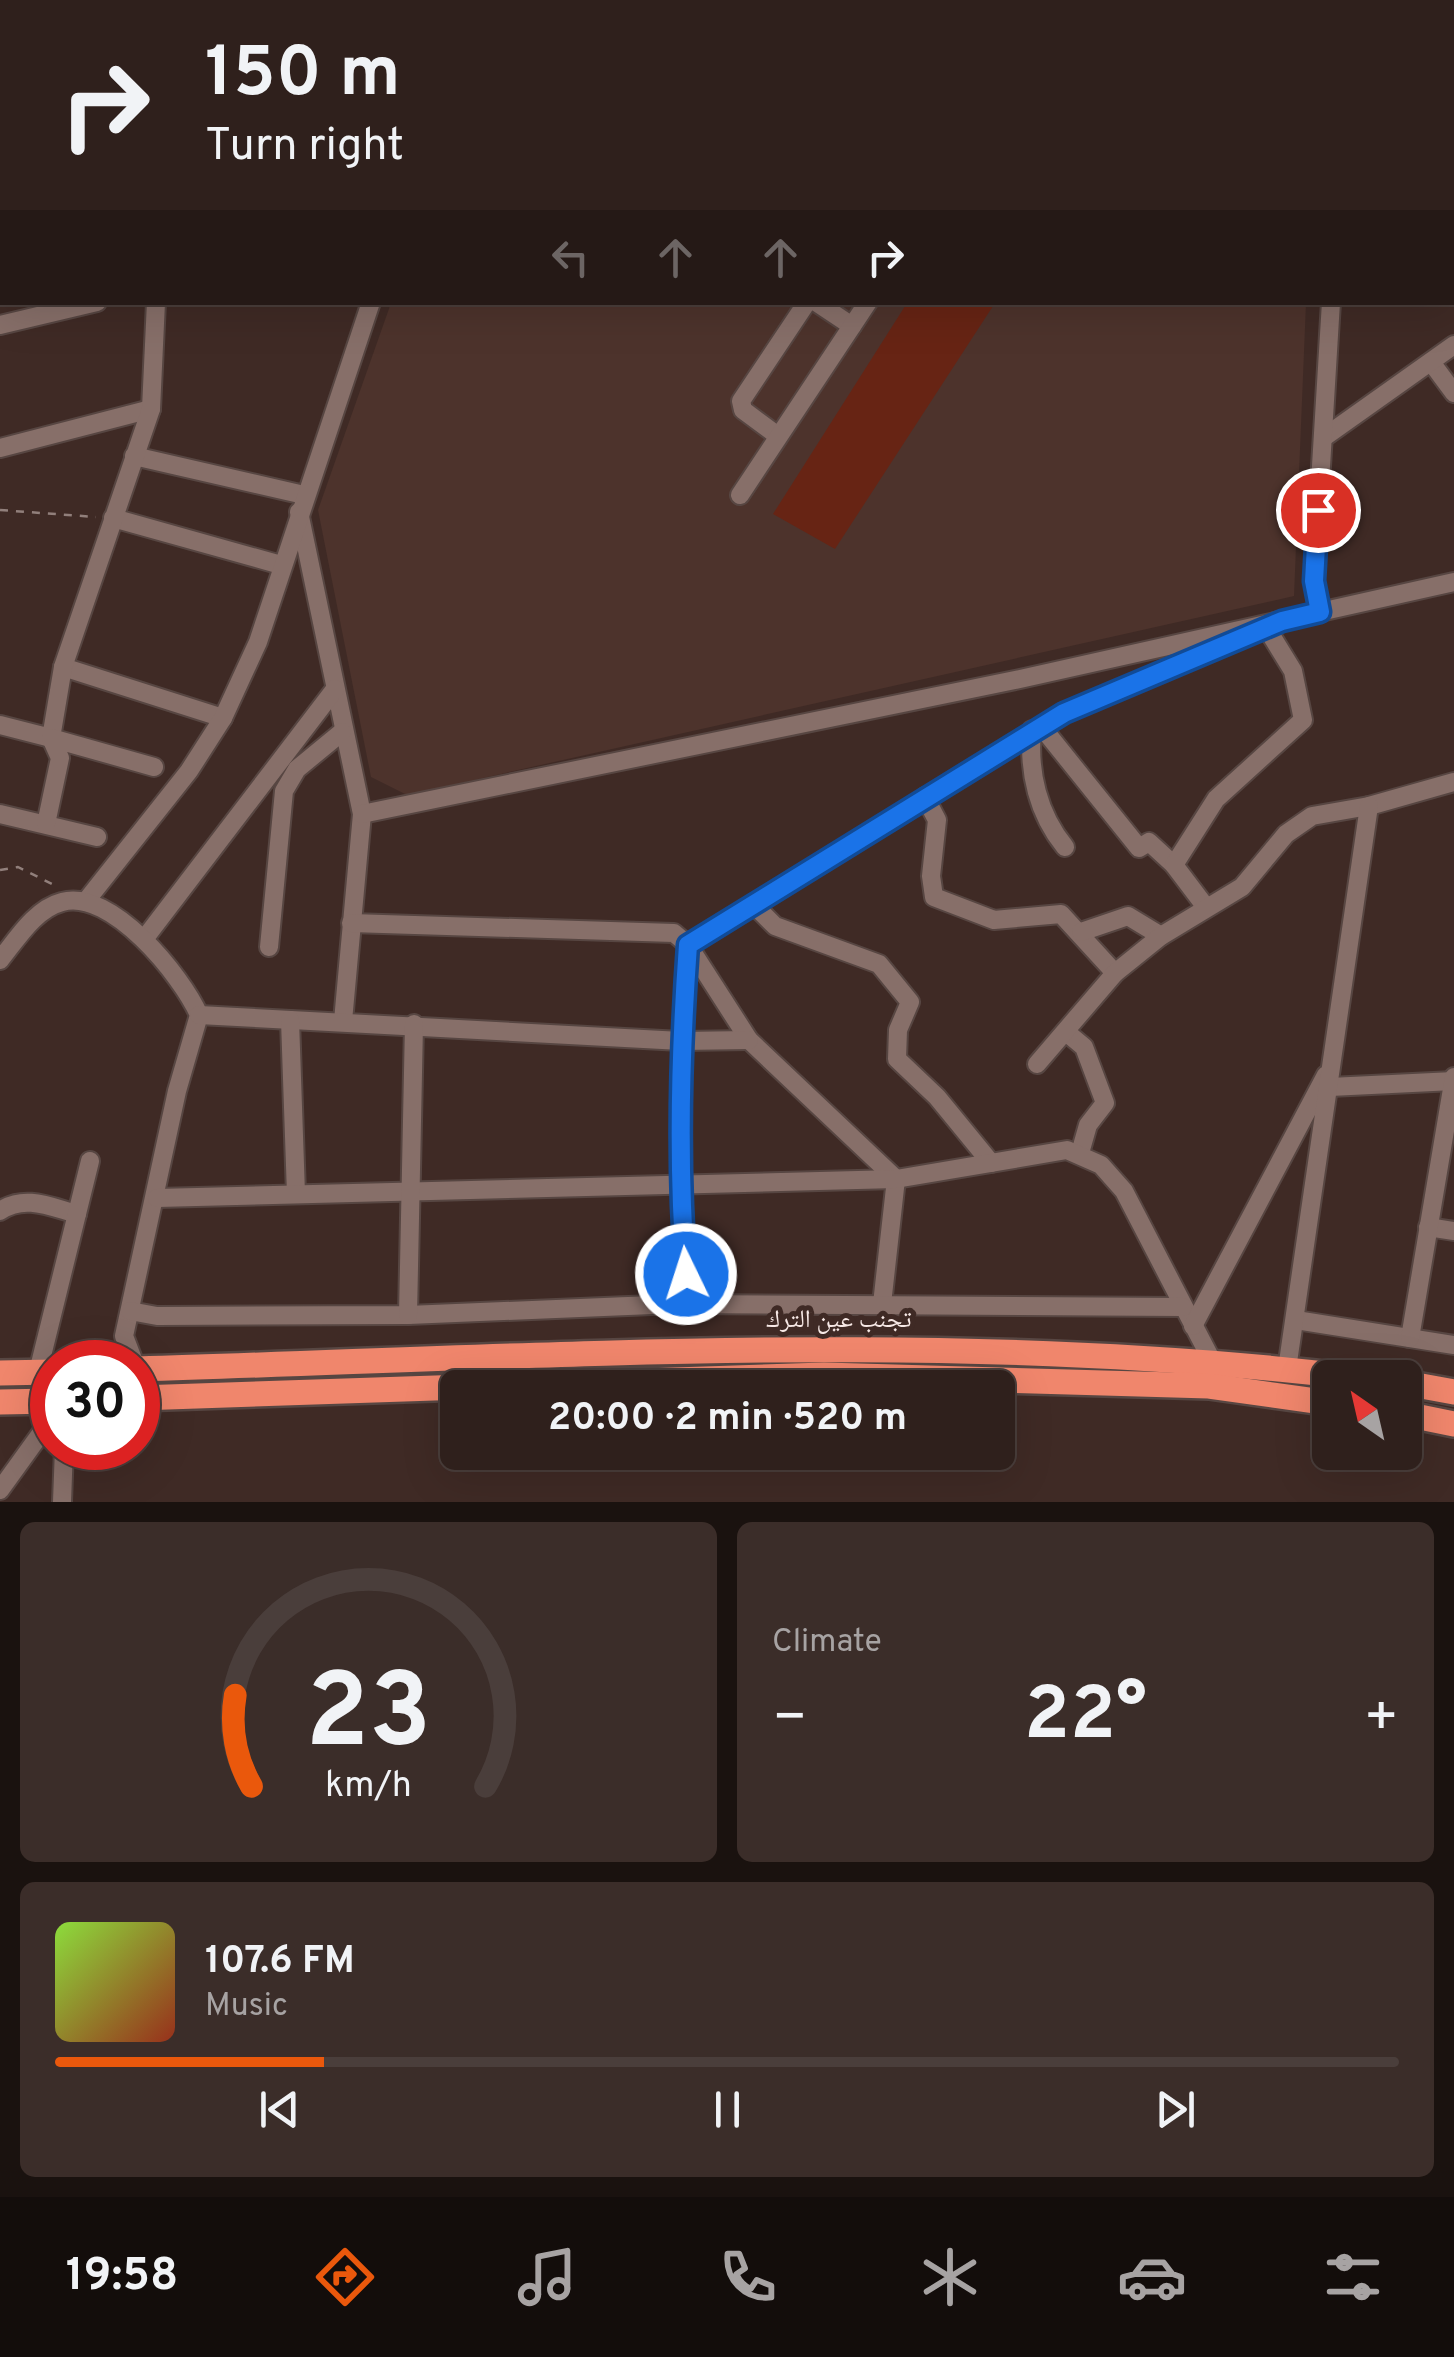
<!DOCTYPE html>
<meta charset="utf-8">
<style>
:root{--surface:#2f201c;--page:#3b2d29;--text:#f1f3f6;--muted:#a7a3a3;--line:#4a3e3b;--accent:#ea580c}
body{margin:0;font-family:Overpass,"Noto Naskh Arabic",sans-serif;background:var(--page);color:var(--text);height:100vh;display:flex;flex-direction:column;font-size:38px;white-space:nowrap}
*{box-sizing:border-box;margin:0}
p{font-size:32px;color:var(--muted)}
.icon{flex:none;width:55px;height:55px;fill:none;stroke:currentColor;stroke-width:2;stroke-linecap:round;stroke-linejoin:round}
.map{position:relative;height:1502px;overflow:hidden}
.side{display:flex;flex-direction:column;gap:20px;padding:20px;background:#1a120f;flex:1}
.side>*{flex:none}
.guide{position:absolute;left:0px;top:0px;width:1455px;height:305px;box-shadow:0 10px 40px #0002,0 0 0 2px var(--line);background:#2f201c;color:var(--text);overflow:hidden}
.needle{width:65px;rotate:326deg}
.tools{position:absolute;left:1312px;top:1360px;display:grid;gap:20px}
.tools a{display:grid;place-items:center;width:110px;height:110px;border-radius:15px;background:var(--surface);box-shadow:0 10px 40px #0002,0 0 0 2px var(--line);font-size:50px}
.speed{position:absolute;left:30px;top:1340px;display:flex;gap:20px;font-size:50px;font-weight:700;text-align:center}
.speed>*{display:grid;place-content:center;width:130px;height:130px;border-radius:50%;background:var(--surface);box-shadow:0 10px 40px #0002,0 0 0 2px var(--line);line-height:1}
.speed .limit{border:15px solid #d22;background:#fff;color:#111}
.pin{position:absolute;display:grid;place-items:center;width:85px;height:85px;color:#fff;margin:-42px;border:5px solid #fff;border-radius:50%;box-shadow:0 2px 10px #0007}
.me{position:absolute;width:110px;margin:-55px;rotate:356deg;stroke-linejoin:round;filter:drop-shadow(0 0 8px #0008)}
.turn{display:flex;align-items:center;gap:35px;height:210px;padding:0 40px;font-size:45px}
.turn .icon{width:130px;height:130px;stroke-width:2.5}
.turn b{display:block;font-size:70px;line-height:85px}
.lanes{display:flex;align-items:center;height:95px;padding:0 40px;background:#0003;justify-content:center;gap:50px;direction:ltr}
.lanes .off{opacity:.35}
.big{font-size:75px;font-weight:700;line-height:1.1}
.side .tile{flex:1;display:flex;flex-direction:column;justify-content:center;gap:15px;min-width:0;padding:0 35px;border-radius:15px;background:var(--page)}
.side .dial{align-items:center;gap:0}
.dial svg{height:260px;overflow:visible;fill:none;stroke:var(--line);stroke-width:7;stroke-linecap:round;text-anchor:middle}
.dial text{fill:var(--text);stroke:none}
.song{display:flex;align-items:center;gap:30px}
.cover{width:120px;height:120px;border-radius:15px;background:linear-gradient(135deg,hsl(90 70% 55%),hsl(10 70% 35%))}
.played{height:10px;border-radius:5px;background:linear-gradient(90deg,var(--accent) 20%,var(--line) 20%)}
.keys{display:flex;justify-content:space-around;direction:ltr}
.heat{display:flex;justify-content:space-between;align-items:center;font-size:55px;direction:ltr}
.side .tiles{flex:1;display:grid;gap:20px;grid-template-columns:1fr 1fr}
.tile:last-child{grid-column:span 2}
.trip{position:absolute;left:440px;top:1370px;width:575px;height:100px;border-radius:15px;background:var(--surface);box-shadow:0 10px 40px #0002,0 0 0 2px var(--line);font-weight:700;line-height:100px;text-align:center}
.dock{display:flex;height:160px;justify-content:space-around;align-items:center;background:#130d0b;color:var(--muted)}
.dock .icon{width:70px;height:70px}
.dock .active{color:var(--accent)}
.dock b{font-size:45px;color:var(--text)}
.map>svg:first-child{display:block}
.built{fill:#4d332c}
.green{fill:#672414}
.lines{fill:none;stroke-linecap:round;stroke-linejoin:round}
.minor-casing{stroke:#574642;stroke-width:22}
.major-casing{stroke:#574642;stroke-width:28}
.highway-casing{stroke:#574642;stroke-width:30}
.path{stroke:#917f7b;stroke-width:2.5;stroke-dasharray:8 8;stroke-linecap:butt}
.minor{stroke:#876f69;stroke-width:18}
.major{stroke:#c67d6b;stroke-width:22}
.highway{stroke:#f0866c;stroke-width:25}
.route-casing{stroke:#114b97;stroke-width:25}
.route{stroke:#1a73e8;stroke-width:18}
.labels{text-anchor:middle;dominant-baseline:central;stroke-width:10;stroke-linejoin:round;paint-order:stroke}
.street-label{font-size:25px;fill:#f7e9e6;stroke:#3f2a25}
</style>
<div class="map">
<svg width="1454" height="1502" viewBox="0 0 1454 1502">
<rect width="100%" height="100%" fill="#3f2a25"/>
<g class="built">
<polygon points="972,0 1252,0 1266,2 971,2"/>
<polygon points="391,303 1306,303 1294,596 407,795 371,777 318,510"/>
</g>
<polygon class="green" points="907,303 995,303 835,549 773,514"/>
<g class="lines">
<defs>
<g id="minor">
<polyline points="127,0 127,2"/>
<polyline points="158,0 159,2"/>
<polyline points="466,2 467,0"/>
<polyline points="963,2 963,0"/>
<polyline points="1188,2 1188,0"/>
<polyline points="1347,2 1348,0"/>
<polyline points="0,233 2,232"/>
<polyline points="816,302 852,326"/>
<polyline points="0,325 97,302"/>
<polyline points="1431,362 1454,393"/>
<polyline points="778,436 743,410 741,401 807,302"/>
<polyline points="1323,438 1454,345"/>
<polyline points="0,448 151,409"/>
<polyline points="134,456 304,495"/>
<polyline points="740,495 868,302"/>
<polyline points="299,512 362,814 343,1021"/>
<polyline points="113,518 281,565"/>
<polyline points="1320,612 1314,581 1331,302"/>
<polyline points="63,667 223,718"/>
<polyline points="0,725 51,738 63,667 151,409 156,302"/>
<polyline points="1041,726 1139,848 1149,842 1174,865"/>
<path d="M1032 730C1028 772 1038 814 1065 847"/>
<polyline points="925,797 937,820 931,876 934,897 994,920 1061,914 1115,973"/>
<polyline points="0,814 97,837"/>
<polyline points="362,814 1020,679 1454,582"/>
<polyline points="46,824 60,758 51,738 154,767"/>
<polyline points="86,901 189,771 223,718 258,642 371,302"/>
<polyline points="753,904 775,926 879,964 910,1002 898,1030 897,1059 937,1097 991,1163"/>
<polyline points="1205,906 1174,865 1216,799 1303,720 1293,671 1266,627"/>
<polyline points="351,923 674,933 688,945 749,1040 896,1179 882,1304"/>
<polyline points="1081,932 1128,916 1161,936"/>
<polyline points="145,938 335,689"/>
<polyline points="688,945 1064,713 1237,639"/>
<polyline points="269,947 284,791 297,769 342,732"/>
<path d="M0 960C17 939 35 909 62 902 111 888 182 976 199 1015L177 1091 124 1336 134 1362"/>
<polyline points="199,1015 681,1041 749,1040"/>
<polyline points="290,1020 296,1194"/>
<polyline points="1066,1032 1084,1047 1105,1103 1088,1125 1080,1153"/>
<polyline points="1037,1064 1115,973 1161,936 1242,887 1286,834 1312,816 1369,806 1454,782"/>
<polyline points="1330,1087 1454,1081"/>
<polyline points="157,1198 896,1179 1067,1150 1101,1165 1124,1191 1211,1359"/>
<path d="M0 1211C24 1194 51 1207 77 1214"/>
<polyline points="1428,1227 1454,1231"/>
<path d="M688 1304C678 1183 679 1066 688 946"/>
<polyline points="130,1311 157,1316 408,1315 676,1304 1183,1307"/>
<polyline points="408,1315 414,1024"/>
<polyline points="1296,1320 1454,1345"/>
<polyline points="1193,1326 1326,1075"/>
<polyline points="1410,1338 1454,1077"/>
<polyline points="1287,1369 1369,806"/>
<polyline points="38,1372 90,1161"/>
<polyline points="0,1490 52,1418"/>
<polyline points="62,1502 64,1448"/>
</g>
<g id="major">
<polyline points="228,2 241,0"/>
<polyline points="0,54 2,53"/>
</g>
<g id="highway">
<path d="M138 1369C544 1357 955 1328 1360 1378"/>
<polyline points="0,1373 52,1372"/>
<polyline points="1405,1383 1454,1392"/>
<polyline points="138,1398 824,1375 1209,1386 1330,1403"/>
<polyline points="0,1402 52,1401"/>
<polyline points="1405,1414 1454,1424"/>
</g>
</defs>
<use href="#minor" class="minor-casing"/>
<use href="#major" class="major-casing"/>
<use href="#highway" class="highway-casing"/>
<g class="path">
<polyline points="0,510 96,517"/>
<polyline points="0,870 18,867 58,887"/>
</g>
<use href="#minor" class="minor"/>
<use href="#major" class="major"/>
<use href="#highway" class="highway"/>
</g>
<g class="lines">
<defs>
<path id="route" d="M686 1274C677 1163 680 1055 688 945L1064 713 1282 621 1320 612 1314 581 1318 510"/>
</defs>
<use href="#route" class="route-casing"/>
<use href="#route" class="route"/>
</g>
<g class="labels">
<g class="street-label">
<text x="839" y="1321">تجنب عين الترك</text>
</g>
</g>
</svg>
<div class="tools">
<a><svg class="needle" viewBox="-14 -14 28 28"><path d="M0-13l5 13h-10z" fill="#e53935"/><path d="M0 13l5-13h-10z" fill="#a7a3a3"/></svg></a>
</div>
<div class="speed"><div class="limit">30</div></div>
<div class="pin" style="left:1318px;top:510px;background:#d93025"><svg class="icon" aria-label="arrive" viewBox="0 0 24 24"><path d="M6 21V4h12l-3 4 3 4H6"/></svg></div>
<svg class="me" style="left:686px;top:1274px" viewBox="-20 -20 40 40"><circle r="17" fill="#1a73e8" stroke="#fff" stroke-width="3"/><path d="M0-11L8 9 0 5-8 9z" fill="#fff"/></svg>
<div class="trip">20:00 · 2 min · 520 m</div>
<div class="guide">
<div class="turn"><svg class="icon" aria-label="right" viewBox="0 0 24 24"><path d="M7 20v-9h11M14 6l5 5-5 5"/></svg><div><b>150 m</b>Turn right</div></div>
<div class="lanes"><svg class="icon off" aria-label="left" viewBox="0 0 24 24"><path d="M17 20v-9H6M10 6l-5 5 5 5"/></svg><svg class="icon off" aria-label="ahead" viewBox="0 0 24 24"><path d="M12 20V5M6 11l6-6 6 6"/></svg><svg class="icon off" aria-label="ahead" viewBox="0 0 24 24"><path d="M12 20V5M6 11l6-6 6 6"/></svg><svg class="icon" aria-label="right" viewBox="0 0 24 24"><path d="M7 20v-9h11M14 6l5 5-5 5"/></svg></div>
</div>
</div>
<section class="side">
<div class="tiles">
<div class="tile dial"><svg viewBox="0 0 100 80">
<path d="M14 69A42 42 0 1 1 86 69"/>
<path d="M14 69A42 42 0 0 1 9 41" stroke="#ea580c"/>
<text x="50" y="56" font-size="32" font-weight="700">23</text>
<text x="50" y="72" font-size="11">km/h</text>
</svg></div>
<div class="tile"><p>Climate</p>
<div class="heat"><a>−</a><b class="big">22°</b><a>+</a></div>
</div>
<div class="tile">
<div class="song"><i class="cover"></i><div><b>107.6 FM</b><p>Music</p></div></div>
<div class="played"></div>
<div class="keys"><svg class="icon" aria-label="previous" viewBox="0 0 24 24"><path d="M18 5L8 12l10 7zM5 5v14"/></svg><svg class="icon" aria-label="pause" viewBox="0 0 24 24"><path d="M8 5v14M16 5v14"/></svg><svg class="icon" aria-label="next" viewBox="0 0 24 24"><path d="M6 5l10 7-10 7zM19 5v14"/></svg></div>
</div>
</div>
</section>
<nav class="dock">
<b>19:58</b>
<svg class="icon active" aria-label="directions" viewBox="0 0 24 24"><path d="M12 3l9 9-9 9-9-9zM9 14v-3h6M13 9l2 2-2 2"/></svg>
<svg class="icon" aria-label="music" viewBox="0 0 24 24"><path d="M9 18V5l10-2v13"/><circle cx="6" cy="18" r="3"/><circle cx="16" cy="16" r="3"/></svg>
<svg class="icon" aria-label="phone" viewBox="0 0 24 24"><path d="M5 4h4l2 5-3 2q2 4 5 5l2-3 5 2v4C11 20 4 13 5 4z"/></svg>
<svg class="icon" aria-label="climate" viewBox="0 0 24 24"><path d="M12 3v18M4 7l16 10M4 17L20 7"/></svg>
<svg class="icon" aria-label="car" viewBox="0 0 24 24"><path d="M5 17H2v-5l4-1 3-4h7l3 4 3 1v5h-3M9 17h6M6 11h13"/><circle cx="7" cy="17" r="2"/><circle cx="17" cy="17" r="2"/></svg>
<svg class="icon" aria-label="filters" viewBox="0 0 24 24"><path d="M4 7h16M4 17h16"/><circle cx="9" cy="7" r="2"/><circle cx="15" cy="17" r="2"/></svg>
</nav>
